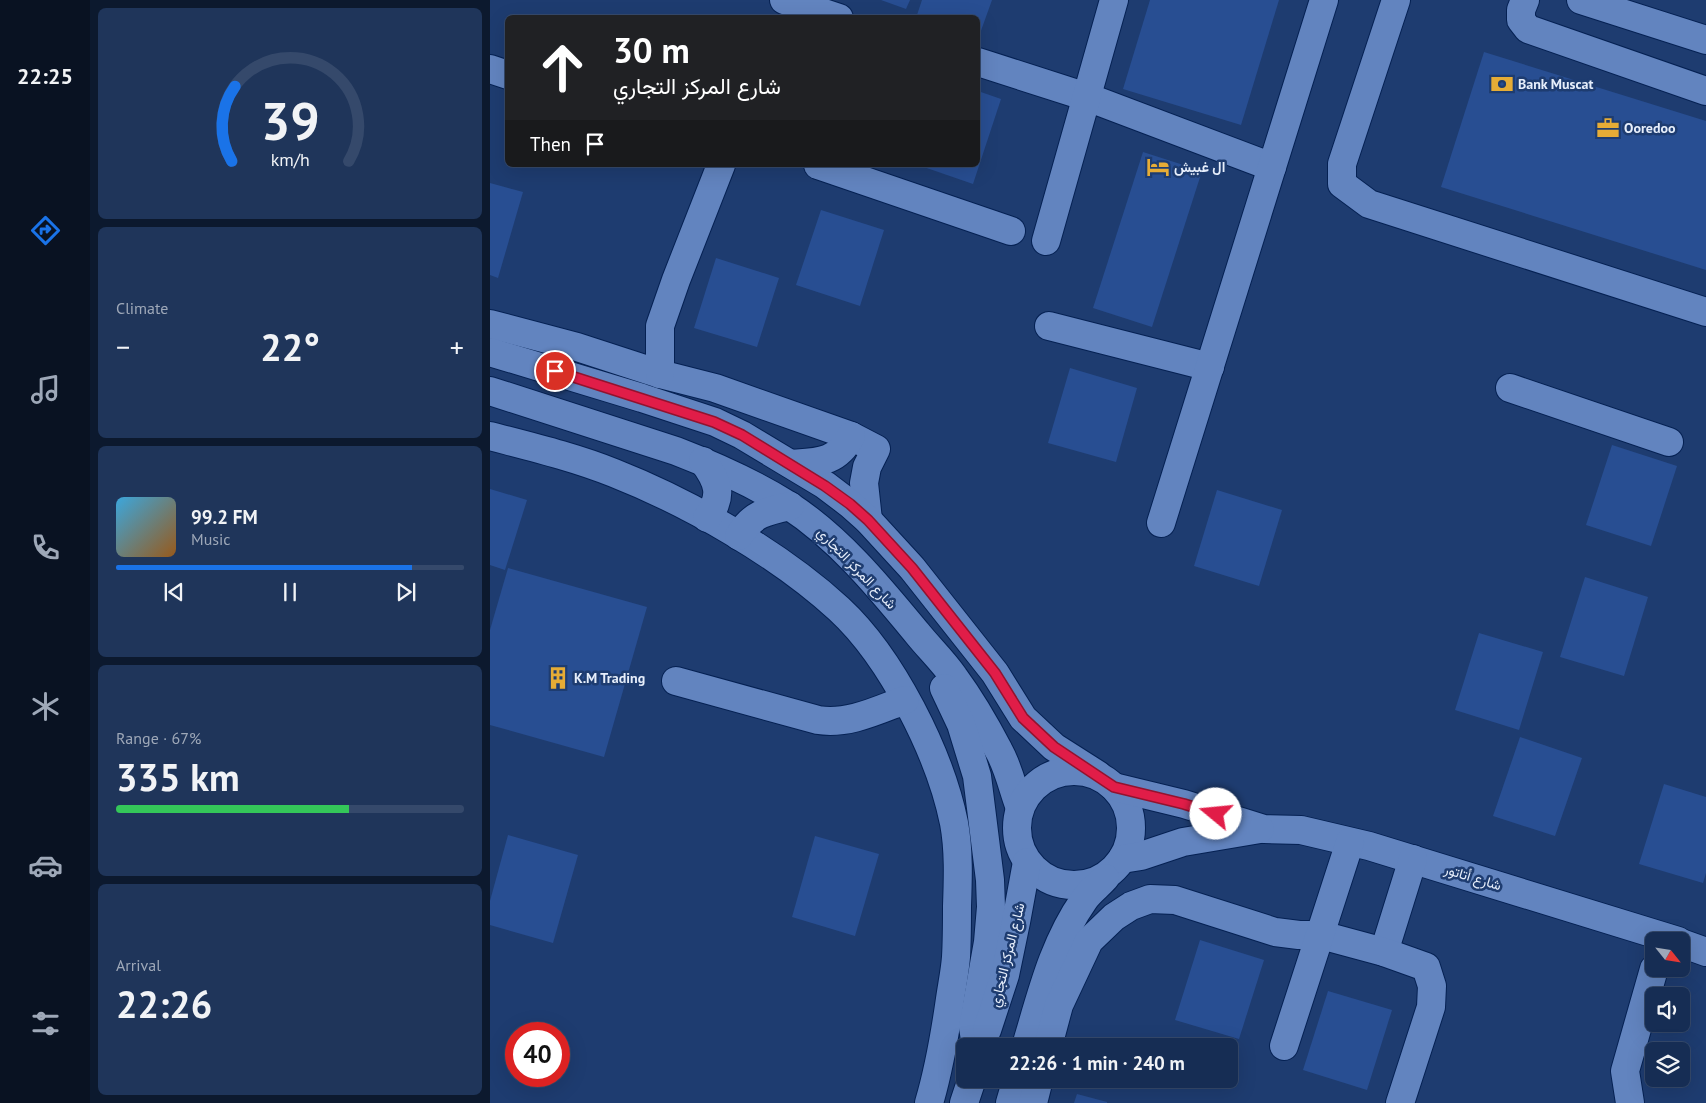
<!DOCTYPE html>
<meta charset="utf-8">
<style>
:root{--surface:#162d54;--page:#1f355a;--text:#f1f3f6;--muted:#9ea8b8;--line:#35496b;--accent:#1a73e8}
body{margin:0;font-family:"PT Sans",Vazirmatn,sans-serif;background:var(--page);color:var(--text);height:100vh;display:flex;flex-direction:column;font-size:19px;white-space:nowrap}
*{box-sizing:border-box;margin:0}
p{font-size:16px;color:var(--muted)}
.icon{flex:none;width:28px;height:28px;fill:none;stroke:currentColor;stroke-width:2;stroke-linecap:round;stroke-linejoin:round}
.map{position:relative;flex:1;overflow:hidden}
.drawer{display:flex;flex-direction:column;gap:8px;padding:8px;background:#0c192e;width:400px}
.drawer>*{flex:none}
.top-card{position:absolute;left:15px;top:15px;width:475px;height:152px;border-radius:8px;box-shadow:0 5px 20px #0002,0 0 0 1px var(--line);background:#202124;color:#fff;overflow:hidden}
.needle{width:32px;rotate:120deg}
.tools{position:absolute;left:1155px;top:932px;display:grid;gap:10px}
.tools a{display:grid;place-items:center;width:45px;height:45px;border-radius:8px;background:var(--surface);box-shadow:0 5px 20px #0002,0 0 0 1px var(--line);font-size:25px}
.speed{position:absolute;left:15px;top:1022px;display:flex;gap:10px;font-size:25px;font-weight:700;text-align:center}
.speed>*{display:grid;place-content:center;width:65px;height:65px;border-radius:50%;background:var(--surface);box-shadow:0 5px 20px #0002,0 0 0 1px var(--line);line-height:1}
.speed .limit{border:8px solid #d22;background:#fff;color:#111}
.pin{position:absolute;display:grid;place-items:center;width:42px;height:42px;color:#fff;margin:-21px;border:2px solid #fff;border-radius:50%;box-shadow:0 1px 5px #0007}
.me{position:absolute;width:55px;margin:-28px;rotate:287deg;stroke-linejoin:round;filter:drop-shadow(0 0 4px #0008)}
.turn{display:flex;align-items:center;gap:18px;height:105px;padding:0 25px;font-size:22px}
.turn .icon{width:65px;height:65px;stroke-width:2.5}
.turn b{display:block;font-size:35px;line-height:42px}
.then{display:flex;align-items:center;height:48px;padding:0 25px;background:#0003;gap:10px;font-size:19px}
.big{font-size:38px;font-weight:600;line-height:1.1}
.drawer .card{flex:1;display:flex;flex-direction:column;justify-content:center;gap:8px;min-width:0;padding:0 18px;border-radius:8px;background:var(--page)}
.drawer .dial{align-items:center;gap:0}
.dial svg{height:130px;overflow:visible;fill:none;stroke:var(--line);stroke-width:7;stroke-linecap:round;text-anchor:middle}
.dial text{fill:var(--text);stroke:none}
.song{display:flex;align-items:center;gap:15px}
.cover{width:60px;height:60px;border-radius:8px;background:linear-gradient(135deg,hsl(200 70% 55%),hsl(30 70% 35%))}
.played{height:5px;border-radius:2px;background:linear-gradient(90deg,var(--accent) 85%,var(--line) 85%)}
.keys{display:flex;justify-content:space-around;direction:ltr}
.heat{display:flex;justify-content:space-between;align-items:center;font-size:28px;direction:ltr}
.charge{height:8px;border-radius:4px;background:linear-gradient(90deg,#34c759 67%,var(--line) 0)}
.trip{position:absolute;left:466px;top:1038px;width:282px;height:50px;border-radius:8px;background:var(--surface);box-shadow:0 5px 20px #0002,0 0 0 1px var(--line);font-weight:600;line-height:50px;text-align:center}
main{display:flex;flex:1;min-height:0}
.menu{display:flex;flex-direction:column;width:90px;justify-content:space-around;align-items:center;background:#091222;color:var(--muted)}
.menu .icon{width:35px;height:35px}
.menu .current{color:var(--accent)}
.menu b{font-size:22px;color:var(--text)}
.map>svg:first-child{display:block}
.building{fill:#284e92}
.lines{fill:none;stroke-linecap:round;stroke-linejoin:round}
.minor-casing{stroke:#052153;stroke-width:30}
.minor{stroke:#6284bf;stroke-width:28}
.route-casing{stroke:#92132f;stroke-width:12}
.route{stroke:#e11d48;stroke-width:9}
.labels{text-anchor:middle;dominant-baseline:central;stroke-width:5;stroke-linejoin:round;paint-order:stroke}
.poi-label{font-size:14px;font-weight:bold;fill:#e6eefb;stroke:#1e3c70;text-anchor:start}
.street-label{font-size:14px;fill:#e6eefb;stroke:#1e3c70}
</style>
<main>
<nav class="menu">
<b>22:25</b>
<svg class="icon current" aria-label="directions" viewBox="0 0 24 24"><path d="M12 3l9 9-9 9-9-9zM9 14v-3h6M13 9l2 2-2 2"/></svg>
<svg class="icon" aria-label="music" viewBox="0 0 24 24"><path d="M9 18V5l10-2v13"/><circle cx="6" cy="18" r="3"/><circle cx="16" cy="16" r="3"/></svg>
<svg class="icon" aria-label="phone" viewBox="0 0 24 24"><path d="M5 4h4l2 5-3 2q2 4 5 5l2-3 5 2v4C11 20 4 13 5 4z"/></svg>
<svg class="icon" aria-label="climate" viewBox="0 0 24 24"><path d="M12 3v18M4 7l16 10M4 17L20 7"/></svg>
<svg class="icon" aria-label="car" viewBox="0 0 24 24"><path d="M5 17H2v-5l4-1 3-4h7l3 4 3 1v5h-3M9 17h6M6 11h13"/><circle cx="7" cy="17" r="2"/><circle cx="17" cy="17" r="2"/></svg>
<svg class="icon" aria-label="filters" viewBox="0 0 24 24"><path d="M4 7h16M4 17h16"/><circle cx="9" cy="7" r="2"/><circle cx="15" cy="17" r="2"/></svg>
</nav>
<section class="drawer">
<div class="card dial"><svg viewBox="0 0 100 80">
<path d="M14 69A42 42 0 1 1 86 69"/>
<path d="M14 69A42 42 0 0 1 16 23" stroke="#1a73e8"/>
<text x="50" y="56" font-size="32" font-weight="700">39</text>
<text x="50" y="72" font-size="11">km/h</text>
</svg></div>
<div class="card"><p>Climate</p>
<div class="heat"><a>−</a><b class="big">22°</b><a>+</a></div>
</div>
<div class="card">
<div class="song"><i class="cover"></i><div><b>99.2 FM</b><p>Music</p></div></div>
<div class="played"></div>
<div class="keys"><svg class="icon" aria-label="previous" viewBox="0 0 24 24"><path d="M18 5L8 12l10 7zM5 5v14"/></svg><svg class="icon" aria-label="pause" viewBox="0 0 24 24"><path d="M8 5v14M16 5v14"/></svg><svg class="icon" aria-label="next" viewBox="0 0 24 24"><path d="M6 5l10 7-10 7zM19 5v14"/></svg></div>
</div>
<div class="card"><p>Range · 67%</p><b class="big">335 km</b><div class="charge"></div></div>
<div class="card"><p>Arrival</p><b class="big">22:26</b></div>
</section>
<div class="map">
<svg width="1216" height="1103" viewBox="0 0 1216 1103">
<rect width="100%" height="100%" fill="#1e3c70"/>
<g class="building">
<polygon points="391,0 420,0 416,9"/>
<polygon points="432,0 502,0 488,39 488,18 426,18"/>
<polygon points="660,0 789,0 751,125 633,89"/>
<polygon points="994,52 1216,121 1216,270 951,187"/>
<polygon points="488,91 511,99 483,184 428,165 488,165"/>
<polygon points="653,152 712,171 662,327 603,308"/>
<polygon points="0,183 33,192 8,278 0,275"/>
<polygon points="331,210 394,230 370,306 306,285"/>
<polygon points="226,258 289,278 267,347 204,328"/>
<polygon points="580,368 647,388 626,462 558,443"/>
<polygon points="1122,445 1187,466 1161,546 1096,525"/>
<polygon points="0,489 37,500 15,570 0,565"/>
<polygon points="727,490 792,510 769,586 704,566"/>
<polygon points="18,568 157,607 114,757 0,725 0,630"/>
<polygon points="1095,577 1158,597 1134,676 1070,657"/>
<polygon points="989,633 1053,652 1029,730 965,710"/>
<polygon points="1030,737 1092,758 1065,836 1003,816"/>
<polygon points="1174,784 1216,797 1216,873 1213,883 1149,864"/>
<polygon points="18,835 88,855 63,943 0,925 0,901"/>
<polygon points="325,836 389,854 365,936 302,917"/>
<polygon points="710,940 774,960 749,1039 685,1020"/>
<polygon points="838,991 902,1010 877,1090 813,1070"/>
<polygon points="587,1094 617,1102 617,1103 584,1103"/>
</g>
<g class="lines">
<defs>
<g id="minor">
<polyline points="294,0 349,18"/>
<polyline points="906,0 852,164 852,184 879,204 1216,312"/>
<polyline points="1035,0 1031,10 1031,20 1038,29 1216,91"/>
<polyline points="1091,0 1216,40"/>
<polyline points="488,62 597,97 782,167"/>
<polyline points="0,69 18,75"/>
<polyline points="328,165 521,231"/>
<polyline points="556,241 624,0"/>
<polyline points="0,324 87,347 170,374 225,388 361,436 386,449 377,467 374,483 378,520"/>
<polyline points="559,326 720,367"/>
<polyline points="0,352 152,398 225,422 252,435 335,485 360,504 378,520 422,568 505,673 533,718 564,747 608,775"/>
<polyline points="170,374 170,326 186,280 231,165"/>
<polyline points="1020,388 1179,442"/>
<path d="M0 391 186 451C225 466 263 483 298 505 349 538 389 587 427 633 439 648 453 661 464 677 481 700 496 726 509 751 519 769 523 790 530 808"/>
<path d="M0 436C42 447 84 457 124 473 200 503 289 554 349 609 402 658 450 754 464 823 469 850 468 879 467 906 467 923 467 940 466 957 465 971 462 985 460 999 455 1034 449 1069 439 1103"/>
<path d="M213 461C228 481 234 496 217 518"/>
<path d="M301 464C328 462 347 463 361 436"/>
<polyline points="671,523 834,0"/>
<path d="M249 536C262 514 276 511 300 506"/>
<path d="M186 681 328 720C358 725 388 710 415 700"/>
<polyline points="454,688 471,724 487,776 500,880 501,907 498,942 483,1027 486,1046"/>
<circle cx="584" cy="828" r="57"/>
<polyline points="624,787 694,804 774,829 811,830 879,846 1188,941"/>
<polyline points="632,859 651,856 693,842 770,829"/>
<polyline points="1191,943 1216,952"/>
<polyline points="894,952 923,859"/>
<polyline points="497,1030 515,975 526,922 537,862"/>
<path d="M536 1046C551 996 563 944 594 900 599 892 609 885 615 878"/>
<polyline points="558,1046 569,1005 599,941 624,917 641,906 660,899 685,900 785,932 809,935 831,935 894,952 936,967 942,986 941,1007 910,1103"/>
<polyline points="794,1046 860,842"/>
<polyline points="474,1103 482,1079"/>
<polyline points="520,1103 527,1079"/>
<polyline points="543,1103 549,1079"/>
<polyline points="1140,1103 1135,1071 1164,969"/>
</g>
</defs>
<use href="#minor" class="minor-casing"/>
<use href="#minor" class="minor"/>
</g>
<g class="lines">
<defs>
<polyline id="route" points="65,371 224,422 252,435 335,486 360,504 378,520 422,568 505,673 533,718 564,747 624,787 694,804 726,814"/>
</defs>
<use href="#route" class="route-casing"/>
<use href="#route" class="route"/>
</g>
<defs>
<symbol id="bank-bare" viewBox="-9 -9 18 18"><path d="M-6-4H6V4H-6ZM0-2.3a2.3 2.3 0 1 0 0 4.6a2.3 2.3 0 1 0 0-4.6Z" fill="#e6ac36" stroke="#1e3c70" stroke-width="2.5" paint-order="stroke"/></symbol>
<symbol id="office-bare" viewBox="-9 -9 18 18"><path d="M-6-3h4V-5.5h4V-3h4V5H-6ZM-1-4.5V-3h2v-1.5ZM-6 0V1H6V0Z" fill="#e6ac36" stroke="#1e3c70" stroke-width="2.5" paint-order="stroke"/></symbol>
<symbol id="hotel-bare" viewBox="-9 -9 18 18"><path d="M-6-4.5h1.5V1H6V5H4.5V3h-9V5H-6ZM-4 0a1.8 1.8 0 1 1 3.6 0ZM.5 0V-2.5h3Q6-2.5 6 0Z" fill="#e6ac36" stroke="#1e3c70" stroke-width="2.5" paint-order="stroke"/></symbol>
<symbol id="building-bare" viewBox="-9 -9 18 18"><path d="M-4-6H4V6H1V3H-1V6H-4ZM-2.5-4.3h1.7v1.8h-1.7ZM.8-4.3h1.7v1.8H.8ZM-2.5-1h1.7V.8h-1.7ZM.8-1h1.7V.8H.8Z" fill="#e6ac36" stroke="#1e3c70" stroke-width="2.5" paint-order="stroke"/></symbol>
</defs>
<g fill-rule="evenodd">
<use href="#bank-bare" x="996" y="68" width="32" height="32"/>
<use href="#office-bare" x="1102" y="112" width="32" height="32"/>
<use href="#hotel-bare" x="652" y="151" width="32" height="32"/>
<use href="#building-bare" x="52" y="662" width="32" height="32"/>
</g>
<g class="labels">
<g class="poi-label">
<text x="1028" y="84">Bank Muscat</text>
<text x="1134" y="128">Ooredoo</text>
<text x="684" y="167">ال غبيش</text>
<text x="84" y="678">K.M Trading</text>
</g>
<g class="street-label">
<text transform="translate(367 568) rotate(46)">شارع المركز التجاري</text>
<text transform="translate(983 877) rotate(17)">شارع أتاتور</text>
<text transform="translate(517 955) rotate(-76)">شارع المركز التجاري</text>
</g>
</g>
</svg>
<div class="tools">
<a><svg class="needle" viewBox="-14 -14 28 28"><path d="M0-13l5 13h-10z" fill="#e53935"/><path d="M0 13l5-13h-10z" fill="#9ea8b8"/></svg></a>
<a><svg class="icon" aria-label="sound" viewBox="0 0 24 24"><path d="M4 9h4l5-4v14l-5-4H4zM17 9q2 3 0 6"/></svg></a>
<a><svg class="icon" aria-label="layers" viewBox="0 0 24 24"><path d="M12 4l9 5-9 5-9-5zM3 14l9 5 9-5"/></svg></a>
</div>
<div class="speed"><div class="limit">40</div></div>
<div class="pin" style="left:65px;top:371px;background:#d93025"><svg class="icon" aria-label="arrive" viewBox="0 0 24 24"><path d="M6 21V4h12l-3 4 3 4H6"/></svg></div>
<svg class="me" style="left:726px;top:814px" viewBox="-20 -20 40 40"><circle r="19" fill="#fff"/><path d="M0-13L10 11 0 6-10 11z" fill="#e11d48"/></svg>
<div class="trip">22:26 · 1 min · 240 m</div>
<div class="top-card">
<div class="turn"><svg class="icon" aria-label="ahead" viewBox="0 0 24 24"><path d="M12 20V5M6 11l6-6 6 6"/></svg><div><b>30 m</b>شارع المركز التجاري</div></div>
<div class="then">Then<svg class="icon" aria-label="arrive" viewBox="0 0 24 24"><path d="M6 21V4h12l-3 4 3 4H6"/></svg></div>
</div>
</div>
</main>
